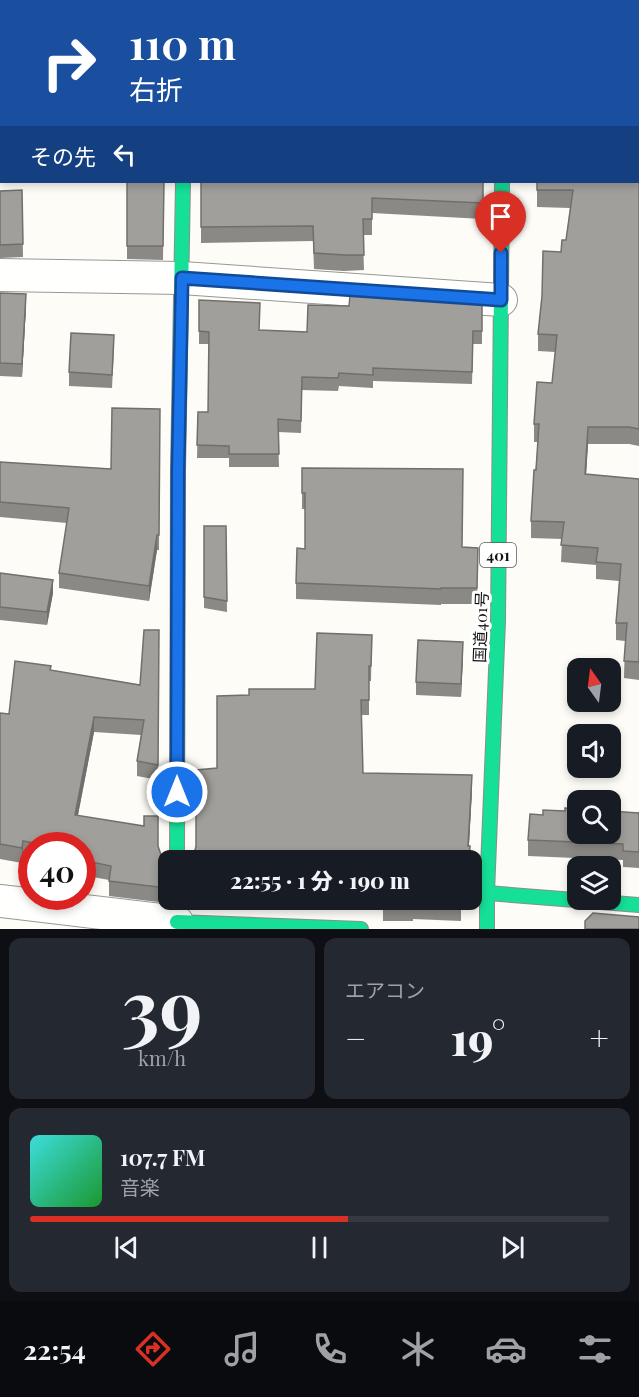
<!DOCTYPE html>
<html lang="ja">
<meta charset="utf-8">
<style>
:root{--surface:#171b24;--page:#242831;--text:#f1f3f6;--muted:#9ea1a6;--line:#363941;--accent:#d93025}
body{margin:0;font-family:"Playfair Display","Noto Sans JP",serif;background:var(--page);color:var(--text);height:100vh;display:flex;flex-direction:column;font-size:22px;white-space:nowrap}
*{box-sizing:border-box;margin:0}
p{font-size:20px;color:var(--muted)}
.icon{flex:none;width:33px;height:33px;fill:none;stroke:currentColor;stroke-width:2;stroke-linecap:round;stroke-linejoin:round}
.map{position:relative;height:929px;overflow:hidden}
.panel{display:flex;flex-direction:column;gap:9px;padding:9px;background:#0d0f14;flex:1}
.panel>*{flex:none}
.guide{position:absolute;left:0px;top:0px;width:639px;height:183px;box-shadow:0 3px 9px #0003;background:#1a4fa0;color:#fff;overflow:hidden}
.needle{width:39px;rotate:346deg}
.controls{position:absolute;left:567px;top:658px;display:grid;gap:12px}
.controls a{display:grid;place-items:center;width:54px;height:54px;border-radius:12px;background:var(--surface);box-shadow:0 3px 9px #0003;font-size:30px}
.speed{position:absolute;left:18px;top:832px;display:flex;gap:12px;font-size:30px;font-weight:700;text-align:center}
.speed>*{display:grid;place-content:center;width:78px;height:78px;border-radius:50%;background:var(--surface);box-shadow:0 3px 9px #0003;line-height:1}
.speed .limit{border:9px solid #d22;background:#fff;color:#111}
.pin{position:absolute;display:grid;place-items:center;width:51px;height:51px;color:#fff;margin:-62px -26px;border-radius:50% 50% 50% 0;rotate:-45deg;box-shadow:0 0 6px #0007}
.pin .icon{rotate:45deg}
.me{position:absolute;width:66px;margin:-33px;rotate:0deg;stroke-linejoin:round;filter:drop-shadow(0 0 4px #0008)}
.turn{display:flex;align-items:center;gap:21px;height:126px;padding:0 30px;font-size:27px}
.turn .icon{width:78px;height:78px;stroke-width:2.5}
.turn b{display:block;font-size:42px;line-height:51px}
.then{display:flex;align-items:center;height:57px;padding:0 30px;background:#0003;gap:12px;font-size:22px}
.big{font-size:45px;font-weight:800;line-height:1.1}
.panel .tile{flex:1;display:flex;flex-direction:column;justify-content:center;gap:9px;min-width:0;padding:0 21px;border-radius:12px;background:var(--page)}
.panel .dial{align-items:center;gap:0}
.dial b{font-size:78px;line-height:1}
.song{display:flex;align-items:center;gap:18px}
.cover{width:72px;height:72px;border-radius:9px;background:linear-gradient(135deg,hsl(180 70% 55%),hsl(130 70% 35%))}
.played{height:6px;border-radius:3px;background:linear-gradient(90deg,var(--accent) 55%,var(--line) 55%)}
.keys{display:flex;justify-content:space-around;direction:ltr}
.heat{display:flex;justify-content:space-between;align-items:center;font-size:33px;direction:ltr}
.panel .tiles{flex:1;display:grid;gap:9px;grid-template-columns:1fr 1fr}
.tile:last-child{grid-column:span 2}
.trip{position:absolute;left:158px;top:850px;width:324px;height:60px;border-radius:12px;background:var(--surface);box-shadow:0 3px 9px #0003;font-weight:800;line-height:60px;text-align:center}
.menu{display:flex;height:96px;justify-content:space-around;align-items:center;background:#090b0e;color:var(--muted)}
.menu .icon{width:42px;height:42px}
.menu .selected{color:var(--accent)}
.menu b{font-size:27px;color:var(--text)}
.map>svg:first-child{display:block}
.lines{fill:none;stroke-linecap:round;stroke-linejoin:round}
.street-casing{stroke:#979795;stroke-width:34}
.fast-casing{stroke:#8e8d8b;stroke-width:16}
.street{stroke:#fffffe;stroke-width:32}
.fast{stroke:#16e098;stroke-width:14}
.wall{fill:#8a8986}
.shaded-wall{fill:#716f6d}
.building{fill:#a19f9c;stroke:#716f6d;stroke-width:1.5}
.route-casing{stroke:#114b97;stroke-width:15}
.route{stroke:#1a73e8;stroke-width:10}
.labels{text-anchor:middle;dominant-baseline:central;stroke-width:6;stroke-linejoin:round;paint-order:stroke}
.shield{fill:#fff;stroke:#585858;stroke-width:1.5}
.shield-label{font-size:15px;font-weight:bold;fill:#111}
.street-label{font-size:16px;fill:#111;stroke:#fff}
</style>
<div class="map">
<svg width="639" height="929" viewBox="0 0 639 929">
<rect width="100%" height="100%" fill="#fdfcf7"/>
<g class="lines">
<defs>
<g id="street">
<polyline points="186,2 186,0"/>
<polyline points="638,61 639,61"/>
<polyline points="0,275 182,278 501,300"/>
<polyline points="0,901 177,922"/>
</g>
<g id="fast">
<polyline points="506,0 506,2"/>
<polyline points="177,861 178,471 183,182"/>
<polyline points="487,893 639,905"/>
<polyline points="177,922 361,929"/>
<polyline points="487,929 487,893 498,621 502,182"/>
</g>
</defs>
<use href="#street" class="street-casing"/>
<use href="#fast" class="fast-casing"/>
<use href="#street" class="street"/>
<use href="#fast" class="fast"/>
</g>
<g class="wall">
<polygon points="0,0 2,2 2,34 0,34"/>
<rect x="340" y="0" width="150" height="2"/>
<polygon points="545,0 639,0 639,43 638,43"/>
<polygon points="639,62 639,446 629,444 588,444 586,475 639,479 639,680 624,678 625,641 616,640 616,623 619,581 596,579 596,565 561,562 562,539 531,538 531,521 538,442 534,442 534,424 552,383 555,352 538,351 538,334 561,252 566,240 570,208 537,207 537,190"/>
<polygon points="38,182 62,182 38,183"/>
<polygon points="127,182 164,182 163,260 127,259"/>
<polygon points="201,182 483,182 483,219 372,213 372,235 363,235 364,270 344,271 314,269 313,241 201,243"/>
<polygon points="22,190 23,257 0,258 0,191"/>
<polygon points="0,293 26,307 22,377 0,376"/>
<polygon points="199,300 260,330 307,332 349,306 482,304 482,344 473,344 472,384 373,381 373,388 339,386 338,391 302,390 301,433 278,432 279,467 229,467 229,458 197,458 198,412 208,412 209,344 199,344"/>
<polygon points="114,348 112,388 69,386 69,372"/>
<polygon points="160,409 159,550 157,550 149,601 59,588 59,573 67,523 0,517 0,462 111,469"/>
<polygon points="302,468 462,547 478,548 477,604 441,604 441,605 296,599 296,583 305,549 305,509 302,509"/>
<polygon points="204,526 226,526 227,612 204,608"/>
<polygon points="0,573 53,593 47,625 0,620"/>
<polygon points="159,630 158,780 137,776 137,761 141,735 94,732 78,815 158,846 161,855 168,862 168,891 166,903 109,896 109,880 82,875 82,846 32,846 32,858 23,856 22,863 0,859 0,713 9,714 51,670 140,685"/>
<polygon points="372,635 371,681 369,681 369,715 361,715 363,773 472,790 469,846 470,861 193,856 217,768 249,695 315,689"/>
<polygon points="463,655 461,697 416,695 416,682"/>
<polygon points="639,812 639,868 623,867 623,860 528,856 528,840 639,813"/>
<polygon points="383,900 468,900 468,910 461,910 461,921 413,919 413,921 383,921"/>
</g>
<g class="shaded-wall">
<polygon points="26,294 26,307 22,377 22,364"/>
<polygon points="588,427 588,444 585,492 585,474"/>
<polygon points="157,535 157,550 149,601 149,586"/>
<polygon points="53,580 53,593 47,625 47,612"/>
<polygon points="463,642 463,655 461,697 461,684"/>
<polygon points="94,717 94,732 75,830 75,815"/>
<polygon points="472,775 472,790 468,861 468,846"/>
<polygon points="23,841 23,856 22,863 22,848"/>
<polygon points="168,876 168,891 166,903 166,888"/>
</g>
<g class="building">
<polygon points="0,0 83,0 83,1 87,2 2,2 2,22 0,21"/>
<rect x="340" y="0" width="121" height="2"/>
<polygon points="545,0 639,0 639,26 638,26 638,2 545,2"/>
<polygon points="638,61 639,62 639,429 629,427 588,427 585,474 639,479 639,662 624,661 627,623 616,623 621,564 596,562 598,548 561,545 564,522 531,521 534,470 536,470 539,424 534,424 537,382 552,383 557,335 538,334 542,296 543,251 561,252 562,240 566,240 573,190 537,190 537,182 638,182"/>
<polygon points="127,182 164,182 163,246 127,246"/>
<polygon points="201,182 483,182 483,203 372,198 372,219 363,219 364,255 344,255 314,253 313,226 201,227"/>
<polygon points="22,190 23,244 0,245 0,191"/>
<polygon points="0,293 26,294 22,364 0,363"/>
<polygon points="350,295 482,304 482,331 473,331 472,372 373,368 373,375 339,373 338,378 302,377 301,421 278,419 279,454 229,454 229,446 197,445 198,412 208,412 209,332 199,331 199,300 260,303 259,330 307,332 308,305 349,306"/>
<polygon points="71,333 114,335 112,375 69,372"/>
<polygon points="112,408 160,409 159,535 157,535 149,586 59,573 69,508 0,502 0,462 111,469"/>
<polygon points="302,468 463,469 462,547 478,548 477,588 441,588 441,589 296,583 297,548 305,549 305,493 302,493"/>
<polygon points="204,526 226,526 227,601 204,597"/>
<polygon points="0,573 53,580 47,612 0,607"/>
<polygon points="144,630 159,630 158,765 137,761 144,720 94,717 75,815 144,826 144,816 158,816 158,846 161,855 168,862 168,876 166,888 109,881 111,866 82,860 82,846 50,846 23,841 22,848 0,844 0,713 9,714 15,661 51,666 50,670 140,685"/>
<polygon points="317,633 372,635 371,666 369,666 369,700 361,700 363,773 472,775 468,846 470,846 469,861 187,861 193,856 196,847 196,770 217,768 217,696 249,695 249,689 315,689"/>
<polygon points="418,640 463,642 461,684 416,682"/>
<polygon points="565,808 578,809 578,834 610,834 610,811 639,813 639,812 639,852 623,851 623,844 528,840 530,814 543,815 543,810 565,811"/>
<polygon points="383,900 461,900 461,906 413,904 413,906 383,906"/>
<polygon points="593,913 639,917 639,929 585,929 585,921"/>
</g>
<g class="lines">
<defs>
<polyline id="route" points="177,792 178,471 182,278 501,300 501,253"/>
</defs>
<use href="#route" class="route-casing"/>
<use href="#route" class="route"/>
</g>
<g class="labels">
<rect class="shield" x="480" y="543" width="36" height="24" rx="4.5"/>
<g class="shield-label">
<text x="498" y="555">401</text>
</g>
<g class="street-label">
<text transform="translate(480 627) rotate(-88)">国道401号</text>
</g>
</g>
</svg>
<div class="controls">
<a><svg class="needle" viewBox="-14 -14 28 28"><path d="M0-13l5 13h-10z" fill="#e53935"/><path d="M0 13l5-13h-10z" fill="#9ea1a6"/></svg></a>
<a><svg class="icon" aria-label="sound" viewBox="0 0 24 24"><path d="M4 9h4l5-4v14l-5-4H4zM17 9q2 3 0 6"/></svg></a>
<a><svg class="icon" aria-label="search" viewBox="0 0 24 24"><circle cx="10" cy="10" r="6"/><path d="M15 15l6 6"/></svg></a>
<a><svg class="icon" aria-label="layers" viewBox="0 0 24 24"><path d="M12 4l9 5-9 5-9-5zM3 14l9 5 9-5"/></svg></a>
</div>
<div class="speed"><div class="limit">40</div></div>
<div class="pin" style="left:501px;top:253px;background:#d93025"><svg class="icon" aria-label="arrive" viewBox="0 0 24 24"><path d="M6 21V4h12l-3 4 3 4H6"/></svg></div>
<svg class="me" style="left:177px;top:792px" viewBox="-20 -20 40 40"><circle r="17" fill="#1a73e8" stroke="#fff" stroke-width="3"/><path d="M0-11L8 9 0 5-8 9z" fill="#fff"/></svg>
<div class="trip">22:55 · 1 分 · 190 m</div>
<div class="guide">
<div class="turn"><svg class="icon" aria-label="right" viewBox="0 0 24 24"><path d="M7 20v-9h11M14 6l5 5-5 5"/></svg><div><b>110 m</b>右折</div></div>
<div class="then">その先<svg class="icon" aria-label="left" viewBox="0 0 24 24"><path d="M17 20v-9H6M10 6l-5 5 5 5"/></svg></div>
</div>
</div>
<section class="panel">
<div class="tiles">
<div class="tile dial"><b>39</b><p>km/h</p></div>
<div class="tile"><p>エアコン</p>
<div class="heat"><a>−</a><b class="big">19°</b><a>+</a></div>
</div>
<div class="tile">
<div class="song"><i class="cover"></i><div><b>107.7 FM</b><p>音楽</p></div></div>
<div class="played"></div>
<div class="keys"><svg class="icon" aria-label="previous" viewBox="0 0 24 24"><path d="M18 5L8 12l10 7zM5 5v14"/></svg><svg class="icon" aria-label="pause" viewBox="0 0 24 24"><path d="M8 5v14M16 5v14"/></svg><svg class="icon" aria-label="next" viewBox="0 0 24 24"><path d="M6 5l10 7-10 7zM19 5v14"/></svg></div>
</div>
</div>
</section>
<nav class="menu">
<b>22:54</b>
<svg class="icon selected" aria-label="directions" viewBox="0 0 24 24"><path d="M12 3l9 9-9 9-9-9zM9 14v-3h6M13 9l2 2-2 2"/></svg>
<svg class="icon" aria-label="music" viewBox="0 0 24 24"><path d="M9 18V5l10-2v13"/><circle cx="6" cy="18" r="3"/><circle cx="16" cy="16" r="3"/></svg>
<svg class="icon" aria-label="phone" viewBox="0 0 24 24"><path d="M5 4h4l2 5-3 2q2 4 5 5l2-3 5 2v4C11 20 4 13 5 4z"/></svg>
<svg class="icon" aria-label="climate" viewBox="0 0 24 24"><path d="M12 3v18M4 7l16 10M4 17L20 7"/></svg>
<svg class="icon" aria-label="car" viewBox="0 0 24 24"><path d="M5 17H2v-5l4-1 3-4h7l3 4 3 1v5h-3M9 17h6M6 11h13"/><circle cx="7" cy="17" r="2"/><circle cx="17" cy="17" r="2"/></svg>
<svg class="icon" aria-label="filters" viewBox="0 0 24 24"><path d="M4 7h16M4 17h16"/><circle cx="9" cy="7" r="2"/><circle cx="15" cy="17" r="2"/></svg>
</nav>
